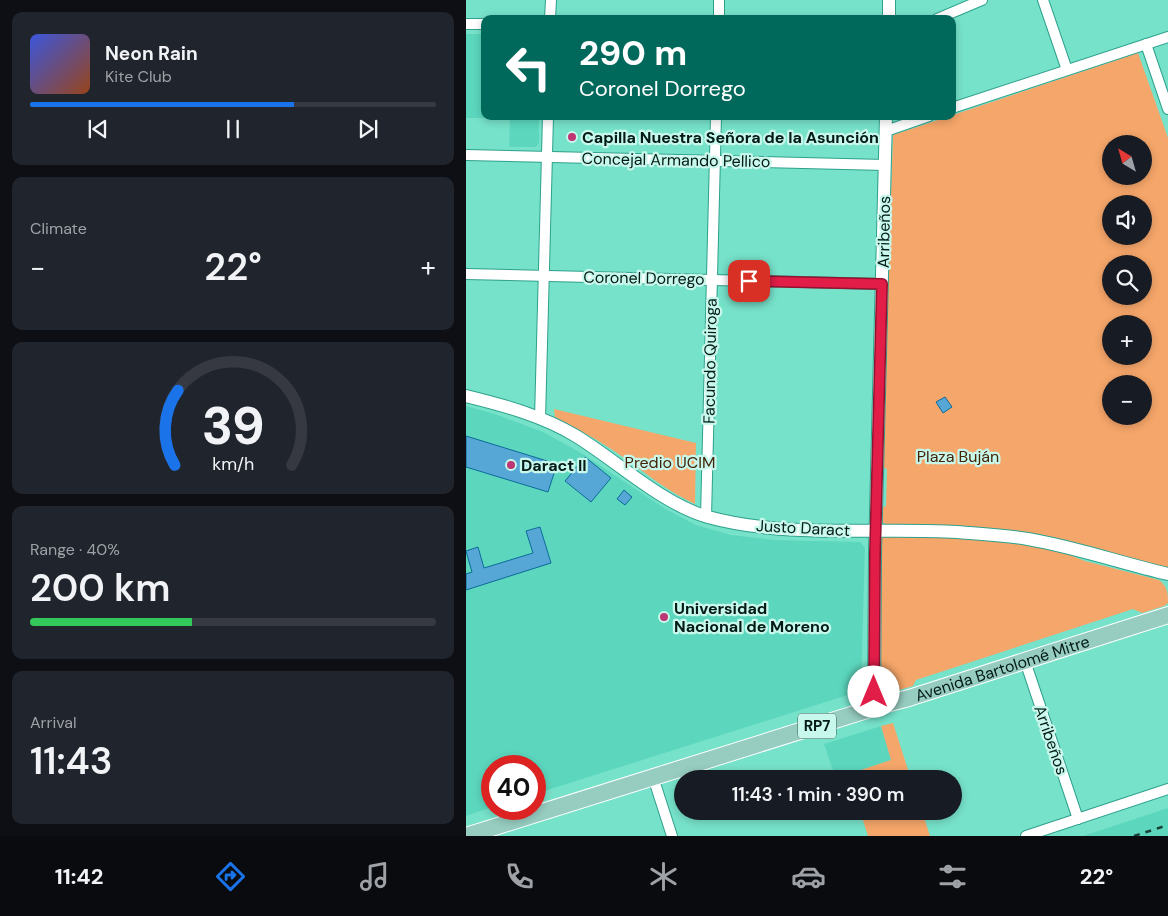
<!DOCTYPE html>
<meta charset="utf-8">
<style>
:root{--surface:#171b24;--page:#20242c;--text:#f1f3f6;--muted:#9ea1a6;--line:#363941;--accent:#1a73e8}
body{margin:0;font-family:"DM Sans",sans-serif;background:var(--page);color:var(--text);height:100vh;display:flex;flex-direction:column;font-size:19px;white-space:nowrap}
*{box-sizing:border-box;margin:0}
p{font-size:16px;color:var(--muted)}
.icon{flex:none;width:28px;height:28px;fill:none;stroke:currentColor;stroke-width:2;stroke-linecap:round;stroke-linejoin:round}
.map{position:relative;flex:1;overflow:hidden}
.side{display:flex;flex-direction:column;gap:12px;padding:12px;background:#0d0f14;width:466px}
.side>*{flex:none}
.banner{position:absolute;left:15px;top:15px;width:475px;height:105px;border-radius:10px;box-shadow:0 2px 8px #0003;background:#00695c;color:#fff;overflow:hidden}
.needle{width:32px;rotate:323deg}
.controls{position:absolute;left:636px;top:135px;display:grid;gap:10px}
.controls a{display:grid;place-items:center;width:50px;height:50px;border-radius:50%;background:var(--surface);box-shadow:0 2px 8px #0003;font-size:25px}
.speed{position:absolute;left:15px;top:755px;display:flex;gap:10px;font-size:25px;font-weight:700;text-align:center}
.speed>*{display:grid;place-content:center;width:65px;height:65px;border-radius:50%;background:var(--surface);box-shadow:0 2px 8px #0003;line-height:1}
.speed .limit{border:8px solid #d22;background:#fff;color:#111}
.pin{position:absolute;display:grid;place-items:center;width:42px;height:42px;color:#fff;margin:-21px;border-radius:10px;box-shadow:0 2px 8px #0006}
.me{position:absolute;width:55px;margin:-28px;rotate:0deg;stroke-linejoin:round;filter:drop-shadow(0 0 4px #0008)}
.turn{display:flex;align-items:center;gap:18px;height:105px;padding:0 15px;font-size:22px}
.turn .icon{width:65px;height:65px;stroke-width:2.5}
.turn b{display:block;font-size:35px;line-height:42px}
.big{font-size:38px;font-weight:600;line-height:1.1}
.side .card{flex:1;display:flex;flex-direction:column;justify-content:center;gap:8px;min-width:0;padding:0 18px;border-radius:10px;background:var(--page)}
.side .dial{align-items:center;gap:0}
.dial svg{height:130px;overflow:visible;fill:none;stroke:var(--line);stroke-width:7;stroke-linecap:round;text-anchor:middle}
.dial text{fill:var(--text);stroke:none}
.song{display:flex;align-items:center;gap:15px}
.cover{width:60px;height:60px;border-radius:8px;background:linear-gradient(135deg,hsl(230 70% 55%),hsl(20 70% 35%))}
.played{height:5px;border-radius:2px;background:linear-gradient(90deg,var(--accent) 65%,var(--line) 65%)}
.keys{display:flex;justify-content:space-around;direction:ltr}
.heat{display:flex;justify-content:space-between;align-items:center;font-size:28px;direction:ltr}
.charge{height:8px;border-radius:4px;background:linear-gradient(90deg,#34c759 40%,var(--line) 0)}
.trip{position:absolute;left:208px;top:770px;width:288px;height:50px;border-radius:25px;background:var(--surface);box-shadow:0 2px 8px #0003;font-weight:600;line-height:50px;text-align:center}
.dock{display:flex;height:80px;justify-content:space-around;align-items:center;background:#090b0e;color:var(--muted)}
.dock .icon{width:35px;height:35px}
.dock .selected{color:var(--accent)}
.dock b{font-size:22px;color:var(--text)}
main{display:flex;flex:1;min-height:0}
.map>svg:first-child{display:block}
.built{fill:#5cd7be}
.green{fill:#f5a66a;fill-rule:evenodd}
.building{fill:#56a6d6;stroke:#0d6b98}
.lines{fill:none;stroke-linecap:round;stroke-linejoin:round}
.minor-casing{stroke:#2da18c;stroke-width:12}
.tertiary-casing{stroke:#2da18c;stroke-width:14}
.primary-casing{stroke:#fff;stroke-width:18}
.minor{stroke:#fff;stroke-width:10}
.tertiary{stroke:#fff;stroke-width:12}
.primary{stroke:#97cdc1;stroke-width:16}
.rail{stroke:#194038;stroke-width:2.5;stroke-dasharray:6 6;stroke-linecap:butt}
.route-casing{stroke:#92132f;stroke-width:12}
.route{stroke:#e11d48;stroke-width:9}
.poi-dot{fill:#be3673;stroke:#c7f8eb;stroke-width:2}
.labels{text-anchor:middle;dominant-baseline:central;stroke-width:4.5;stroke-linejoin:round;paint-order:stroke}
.shield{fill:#c7f8eb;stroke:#3e5d56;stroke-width:1}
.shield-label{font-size:15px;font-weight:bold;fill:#031a16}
.poi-label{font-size:16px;font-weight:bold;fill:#031a16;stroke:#c7f8eb;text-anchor:start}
.street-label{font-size:16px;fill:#031a16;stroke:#c7f8eb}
.park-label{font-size:16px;fill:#432307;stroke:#c7f8eb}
</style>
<main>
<section class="side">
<div class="card">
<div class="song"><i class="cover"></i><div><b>Neon Rain</b><p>Kite Club</p></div></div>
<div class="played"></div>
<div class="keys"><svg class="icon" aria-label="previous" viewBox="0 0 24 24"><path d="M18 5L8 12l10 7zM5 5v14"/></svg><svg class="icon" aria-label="pause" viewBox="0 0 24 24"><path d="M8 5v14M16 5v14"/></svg><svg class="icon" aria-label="next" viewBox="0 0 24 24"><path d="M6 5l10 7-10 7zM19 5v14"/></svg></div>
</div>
<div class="card"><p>Climate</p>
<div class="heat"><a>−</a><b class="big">22°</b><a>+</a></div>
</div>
<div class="card dial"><svg viewBox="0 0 100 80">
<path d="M14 69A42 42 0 1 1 86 69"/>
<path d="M14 69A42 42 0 0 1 16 23" stroke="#1a73e8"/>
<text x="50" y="56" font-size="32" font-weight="700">39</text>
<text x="50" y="72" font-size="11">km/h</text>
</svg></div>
<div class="card"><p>Range · 40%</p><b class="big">200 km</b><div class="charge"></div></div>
<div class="card"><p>Arrival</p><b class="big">11:43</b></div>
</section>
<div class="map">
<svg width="702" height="836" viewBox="0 0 702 836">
<rect width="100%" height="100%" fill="#77e2ca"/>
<g class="built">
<polygon points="0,34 19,34 19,116 73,116 73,143 70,147 43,147 44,118 0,118"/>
<polygon points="0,406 29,414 77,432 117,454 198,508 230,525 265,535 308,540 394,542 399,548 395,686 388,693 69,794 69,766 26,766 26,807 0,816"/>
<polygon points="415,726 426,760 383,774 384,779 370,779 358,744"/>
<polygon points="702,808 702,836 617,836"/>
</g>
<g class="green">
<path d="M672 53 702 138V568L509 528 419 524 415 521 414 508 420 506 421 469 416 467 427 135ZM645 144H678V176H645ZM645 204H678V236H645ZM645 264H678V296H645ZM645 324H678V356H645ZM645 384H678V416H645Z"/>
<path d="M88 409 230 443 229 504C195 488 173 467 142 447 125 436 107 427 89 417Z"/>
<path d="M415 536H484L545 541 596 552 619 561 693 580C702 587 702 593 702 603L698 606 676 613 667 609 450 680 447 686 419 694 415 693 412 688Z"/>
<polygon points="427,723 445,779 384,779 383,774 425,760 415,726"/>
<polygon points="394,811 456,811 464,836 402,836"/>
</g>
<g class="building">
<polygon points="479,397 486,407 477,413 470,402"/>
<polygon points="0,436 91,464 82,492 0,467"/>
<polygon points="119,457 145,478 125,502 99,481"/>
<polygon points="158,490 166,497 159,505 151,499"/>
<polygon points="74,527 85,563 0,590 0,574 6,572 0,551 12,547 18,568 67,553 60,531"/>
</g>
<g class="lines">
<defs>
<g id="minor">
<polyline points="577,0 601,70"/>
<polyline points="84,19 85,0"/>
<polyline points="253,19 253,0"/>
<polyline points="471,19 516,0"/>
<polyline points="0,24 19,24"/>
<polyline points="680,44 702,109"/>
<polyline points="486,108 702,37"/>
<polyline points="420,131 463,116"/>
<polyline points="0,155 419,165"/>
<polyline points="0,274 416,284"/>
<polyline points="74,419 82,116"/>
<polyline points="240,517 250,116"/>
<polyline points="559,661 612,819"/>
<polyline points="187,777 206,836"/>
<polyline points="560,836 702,789"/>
</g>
<g id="tertiary">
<polyline points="423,19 423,0"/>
<path d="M0 396C37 405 77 416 110 436 151 461 196 504 242 517 323 539 408 527 491 532 514 534 539 535 562 539 609 547 655 563 702 574"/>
<polyline points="408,708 409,553 420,116"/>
</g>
<g id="primary">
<path id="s1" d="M0 836 420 704 443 698 702 615"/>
</g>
</defs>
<use href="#minor" class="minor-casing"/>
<use href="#tertiary" class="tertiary-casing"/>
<use href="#primary" class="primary-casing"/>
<use href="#minor" class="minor"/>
<use href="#tertiary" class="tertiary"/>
<use href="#primary" class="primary"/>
<polyline class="rail" points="668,836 702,825"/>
</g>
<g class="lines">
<defs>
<polyline id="route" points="283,281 416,284 409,553 408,692"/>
</defs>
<use href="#route" class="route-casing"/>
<use href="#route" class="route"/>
</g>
<g class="poi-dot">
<circle cx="106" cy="137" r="5"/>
<circle cx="45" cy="465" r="5"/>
<circle cx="198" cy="617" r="5"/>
</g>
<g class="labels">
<rect class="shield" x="332" y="713.5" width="38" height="25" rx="4"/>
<g class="shield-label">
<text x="351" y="726">RP7</text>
</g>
<g class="poi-label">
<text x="116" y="137">Capilla Nuestra Señora de la Asunción</text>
<text x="55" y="465">Daract II</text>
<text x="208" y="608">Universidad<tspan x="208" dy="18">Nacional de Moreno</tspan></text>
</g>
<g class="street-label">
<text transform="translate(210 160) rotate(1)">Concejal Armando Pellico</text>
<text transform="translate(418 232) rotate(-89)">Arribeños</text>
<text transform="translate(178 278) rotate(1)">Coronel Dorrego</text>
<text transform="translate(244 361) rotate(-89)">Facundo Quiroga</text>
<text transform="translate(337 528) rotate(3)">Justo Daract</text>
<text stroke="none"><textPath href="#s1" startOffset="562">Avenida Bartolomé Mitre</textPath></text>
<text transform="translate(585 740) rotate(71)">Arribeños</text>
</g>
<g class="park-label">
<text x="492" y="456">Plaza Buján</text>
<text x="204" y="462">Predio UCIM</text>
</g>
</g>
</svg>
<div class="controls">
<a><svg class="needle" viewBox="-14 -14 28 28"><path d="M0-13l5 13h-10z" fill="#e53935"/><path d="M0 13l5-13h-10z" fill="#9ea1a6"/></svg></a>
<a><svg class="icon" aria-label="sound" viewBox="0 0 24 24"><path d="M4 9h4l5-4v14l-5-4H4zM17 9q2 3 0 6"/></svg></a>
<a><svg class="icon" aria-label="search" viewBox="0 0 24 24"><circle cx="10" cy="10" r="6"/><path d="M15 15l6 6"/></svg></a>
<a>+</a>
<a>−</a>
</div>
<div class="speed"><div class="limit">40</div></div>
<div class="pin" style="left:283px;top:281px;background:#d93025"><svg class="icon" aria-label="arrive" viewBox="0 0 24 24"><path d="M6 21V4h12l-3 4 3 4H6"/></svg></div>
<svg class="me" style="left:408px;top:692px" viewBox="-20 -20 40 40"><circle r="19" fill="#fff"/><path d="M0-13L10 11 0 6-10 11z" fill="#e11d48"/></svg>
<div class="trip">11:43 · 1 min · 390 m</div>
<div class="banner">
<div class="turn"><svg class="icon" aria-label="left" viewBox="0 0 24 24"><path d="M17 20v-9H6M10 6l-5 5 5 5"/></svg><div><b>290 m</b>Coronel Dorrego</div></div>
</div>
</div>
</main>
<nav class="dock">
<b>11:42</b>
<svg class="icon selected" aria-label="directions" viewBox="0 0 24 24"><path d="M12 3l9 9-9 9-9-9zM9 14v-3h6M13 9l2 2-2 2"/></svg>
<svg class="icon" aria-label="music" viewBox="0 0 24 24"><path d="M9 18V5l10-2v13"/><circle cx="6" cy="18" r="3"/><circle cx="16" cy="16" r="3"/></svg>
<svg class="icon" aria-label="phone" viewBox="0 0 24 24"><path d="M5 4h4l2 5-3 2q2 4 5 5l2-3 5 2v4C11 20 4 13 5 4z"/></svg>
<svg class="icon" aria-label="climate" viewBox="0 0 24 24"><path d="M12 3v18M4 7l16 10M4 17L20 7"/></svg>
<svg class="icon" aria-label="car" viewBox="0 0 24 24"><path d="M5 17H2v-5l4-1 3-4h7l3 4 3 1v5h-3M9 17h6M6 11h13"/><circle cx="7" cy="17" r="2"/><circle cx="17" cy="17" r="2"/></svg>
<svg class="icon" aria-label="filters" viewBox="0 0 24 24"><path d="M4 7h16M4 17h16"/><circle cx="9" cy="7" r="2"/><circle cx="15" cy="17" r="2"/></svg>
<b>22°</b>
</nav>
